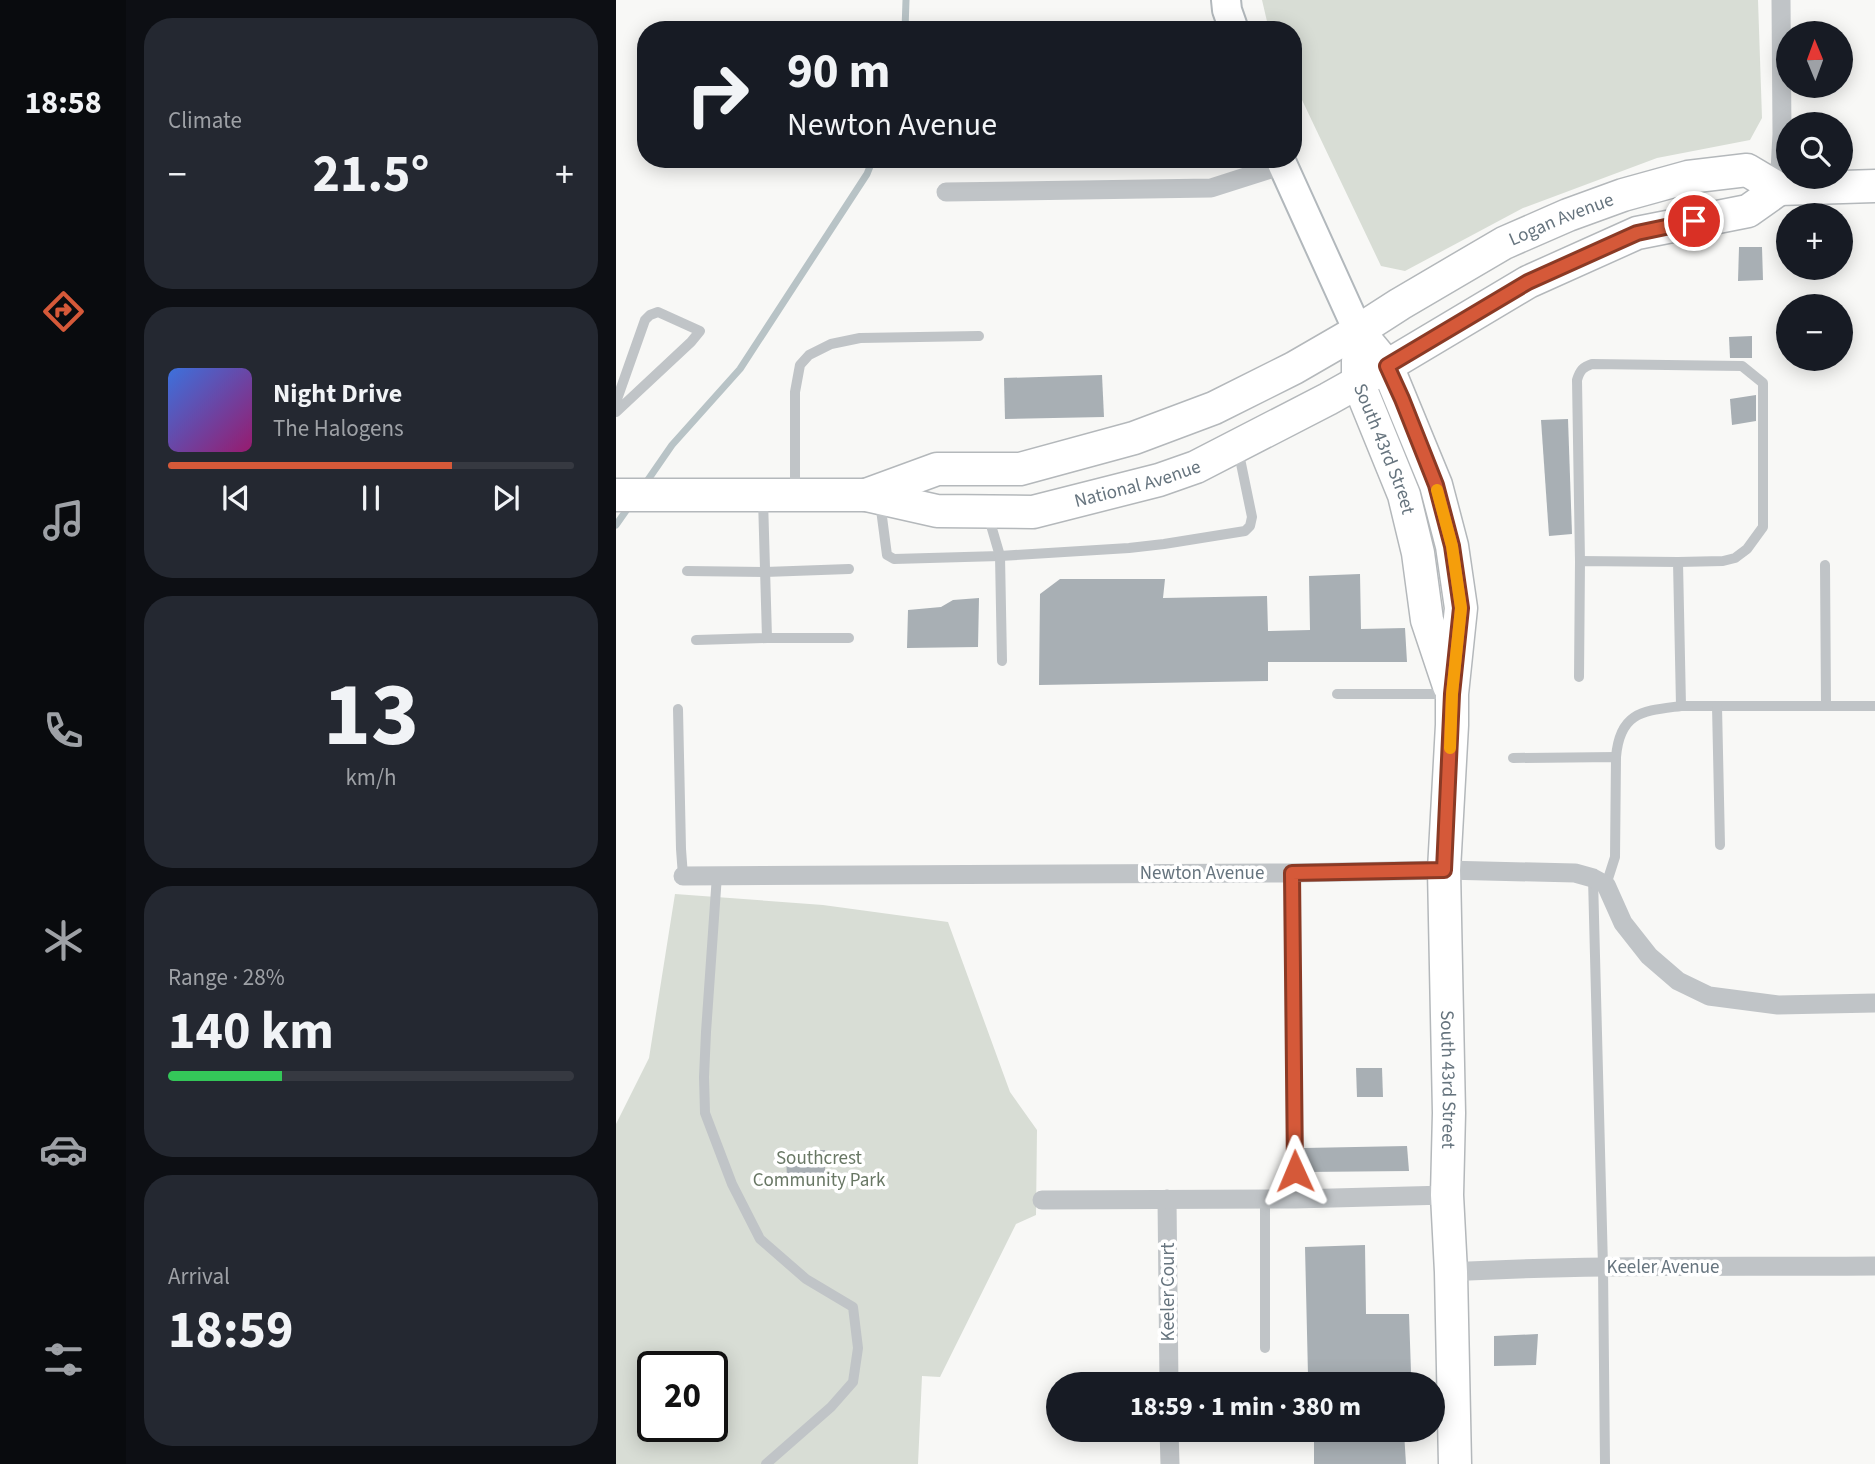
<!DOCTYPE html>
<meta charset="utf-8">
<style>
:root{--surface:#171b24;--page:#242831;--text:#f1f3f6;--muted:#9ea1a6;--line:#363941;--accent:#d55939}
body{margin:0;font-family:"Source Sans 3",sans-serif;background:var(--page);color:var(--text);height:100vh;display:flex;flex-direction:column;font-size:26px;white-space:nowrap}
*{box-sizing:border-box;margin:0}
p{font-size:23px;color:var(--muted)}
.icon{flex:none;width:38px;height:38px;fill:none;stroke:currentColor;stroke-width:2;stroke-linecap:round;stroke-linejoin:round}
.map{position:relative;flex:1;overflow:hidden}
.sheet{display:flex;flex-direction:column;gap:18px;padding:18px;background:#0d0f14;width:490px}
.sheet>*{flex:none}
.banner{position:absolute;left:21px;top:21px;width:665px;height:147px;border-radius:28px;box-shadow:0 4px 18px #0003;background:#171b24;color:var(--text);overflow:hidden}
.needle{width:46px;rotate:359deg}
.tools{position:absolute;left:1160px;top:21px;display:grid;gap:14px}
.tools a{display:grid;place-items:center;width:77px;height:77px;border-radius:50%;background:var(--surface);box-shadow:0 4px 18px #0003;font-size:35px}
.speed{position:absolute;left:21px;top:1351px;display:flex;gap:14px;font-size:35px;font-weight:700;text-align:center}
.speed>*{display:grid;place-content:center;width:91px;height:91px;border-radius:50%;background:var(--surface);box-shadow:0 4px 18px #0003;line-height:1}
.speed .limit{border:4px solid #111;border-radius:10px;background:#fff;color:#111}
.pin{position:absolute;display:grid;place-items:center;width:60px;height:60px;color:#fff;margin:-30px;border:4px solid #fff;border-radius:50%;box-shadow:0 2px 7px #0007}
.me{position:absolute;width:77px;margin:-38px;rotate:359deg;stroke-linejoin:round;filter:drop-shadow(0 0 5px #0008)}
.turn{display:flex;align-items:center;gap:24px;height:147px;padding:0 35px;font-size:32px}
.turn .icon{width:91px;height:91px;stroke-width:2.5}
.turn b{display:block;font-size:49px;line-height:60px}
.big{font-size:52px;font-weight:700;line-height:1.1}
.sheet .tile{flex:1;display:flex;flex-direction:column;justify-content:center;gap:10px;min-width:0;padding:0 24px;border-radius:28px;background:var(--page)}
.sheet .dial{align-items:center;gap:0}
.dial b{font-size:91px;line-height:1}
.song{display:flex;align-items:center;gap:21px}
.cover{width:84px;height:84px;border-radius:10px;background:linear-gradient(135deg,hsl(220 70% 55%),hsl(320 70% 35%))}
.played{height:7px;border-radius:4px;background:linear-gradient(90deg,var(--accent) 70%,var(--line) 70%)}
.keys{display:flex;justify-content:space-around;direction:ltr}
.heat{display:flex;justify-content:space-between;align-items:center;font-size:38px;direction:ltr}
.charge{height:10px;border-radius:5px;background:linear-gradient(90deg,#34c759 28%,var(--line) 0)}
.trip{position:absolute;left:430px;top:1372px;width:399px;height:70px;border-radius:35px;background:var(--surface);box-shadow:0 4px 18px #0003;font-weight:700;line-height:70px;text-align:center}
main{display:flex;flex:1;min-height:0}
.tab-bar{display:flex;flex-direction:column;width:126px;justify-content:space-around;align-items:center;background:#090b0e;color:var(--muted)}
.tab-bar .icon{width:49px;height:49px}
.tab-bar .current{color:var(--accent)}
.tab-bar b{font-size:32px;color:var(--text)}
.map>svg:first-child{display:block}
.green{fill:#d8ddd5;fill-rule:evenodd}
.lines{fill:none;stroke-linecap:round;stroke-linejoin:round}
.stream{stroke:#b8c3c6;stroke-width:7}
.building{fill:#a8afb4}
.secondary-casing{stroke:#b2b8bc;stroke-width:32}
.primary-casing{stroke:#b4b8bb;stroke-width:35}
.lane{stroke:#c0c4c7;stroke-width:10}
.street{stroke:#c0c4c7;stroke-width:19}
.secondary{stroke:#fff;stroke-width:28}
.primary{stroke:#fff;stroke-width:32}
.route-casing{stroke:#8a3a25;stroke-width:18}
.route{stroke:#d55939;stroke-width:12}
.slow{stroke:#f59e0b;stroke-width:12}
.labels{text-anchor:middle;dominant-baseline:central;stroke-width:7;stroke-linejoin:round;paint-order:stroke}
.street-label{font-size:19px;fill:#66747e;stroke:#fff}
.park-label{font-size:19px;fill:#687764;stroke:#fff}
</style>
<main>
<nav class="tab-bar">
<b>18:58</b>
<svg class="icon current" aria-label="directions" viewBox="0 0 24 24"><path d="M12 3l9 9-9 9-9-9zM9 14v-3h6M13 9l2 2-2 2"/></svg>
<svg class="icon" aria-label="music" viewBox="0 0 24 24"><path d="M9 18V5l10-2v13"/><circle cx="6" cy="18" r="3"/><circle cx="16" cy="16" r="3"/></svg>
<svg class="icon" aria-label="phone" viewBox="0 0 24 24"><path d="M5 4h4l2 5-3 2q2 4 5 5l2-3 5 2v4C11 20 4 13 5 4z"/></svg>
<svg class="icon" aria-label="climate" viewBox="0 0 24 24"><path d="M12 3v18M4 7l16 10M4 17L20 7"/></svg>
<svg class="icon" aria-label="car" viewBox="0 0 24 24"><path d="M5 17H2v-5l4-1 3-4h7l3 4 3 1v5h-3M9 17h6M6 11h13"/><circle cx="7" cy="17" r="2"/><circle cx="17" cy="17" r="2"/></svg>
<svg class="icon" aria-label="filters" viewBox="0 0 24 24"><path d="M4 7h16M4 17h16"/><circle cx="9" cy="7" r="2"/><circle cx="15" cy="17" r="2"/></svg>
</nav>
<section class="sheet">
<div class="tile"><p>Climate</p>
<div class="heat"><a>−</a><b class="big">21.5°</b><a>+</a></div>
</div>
<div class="tile">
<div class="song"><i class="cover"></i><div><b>Night Drive</b><p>The Halogens</p></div></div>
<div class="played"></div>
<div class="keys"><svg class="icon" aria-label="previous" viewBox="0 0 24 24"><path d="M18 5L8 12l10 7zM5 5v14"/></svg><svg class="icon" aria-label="pause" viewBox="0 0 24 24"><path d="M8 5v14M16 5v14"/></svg><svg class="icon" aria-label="next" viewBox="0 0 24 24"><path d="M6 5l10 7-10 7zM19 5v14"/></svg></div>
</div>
<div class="tile dial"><b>13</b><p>km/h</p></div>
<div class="tile"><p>Range · 28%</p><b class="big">140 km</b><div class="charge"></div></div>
<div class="tile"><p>Arrival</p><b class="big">18:59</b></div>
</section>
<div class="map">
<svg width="1259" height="1464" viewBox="0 0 1259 1464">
<rect width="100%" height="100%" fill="#f8f8f6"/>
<g class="green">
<polygon points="646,0 1142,0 1146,118 1134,140 1041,158 907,208 789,271 765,266 677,81 677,30 653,30"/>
<path d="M59 894 207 905 332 922 394 1092 421 1130 420 1215 400 1224 324 1377 306 1376 302 1464H0V1124L33 1058ZM37 1367H96V1426H37Z"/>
</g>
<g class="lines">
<g class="stream">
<polyline points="289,30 290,0"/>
<polyline points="27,487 56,445 124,369 251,174 257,159"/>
<polyline points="0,525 14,505"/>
</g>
</g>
<g class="building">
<polygon points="1123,247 1146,247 1147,280 1122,281"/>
<polygon points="1136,336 1136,358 1114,358 1113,337"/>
<polygon points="486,375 488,417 389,419 388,378"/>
<polygon points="1140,395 1140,421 1116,425 1114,399"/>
<polygon points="952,419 956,534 933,536 925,420"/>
<polygon points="744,574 745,629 789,628 791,662 652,662 652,681 423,685 424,594 444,579 549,579 547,598 651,596 652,631 694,630 693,576"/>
<polygon points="363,598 362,647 291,648 292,610 325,607 337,600"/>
<polygon points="740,1068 766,1068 767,1097 741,1097"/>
<polygon points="791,1146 793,1171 689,1172 688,1148"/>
<polygon points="209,1150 209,1178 171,1179 170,1151"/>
<polygon points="749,1245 750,1314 793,1314 795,1372 692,1375 689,1247"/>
<polygon points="922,1334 920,1365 878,1366 878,1336"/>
<polygon points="788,1432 790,1464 698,1464 698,1433"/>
</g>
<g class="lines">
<defs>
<g id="secondary">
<polyline points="610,0 611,10 618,30"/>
<polyline points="664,159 742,331"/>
</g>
<g id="primary">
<path id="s1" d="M742 331 771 366 820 485 836 546 845 608 836 694V725L828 870 833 1113 831 1195 835 1272 839 1464"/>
<path id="s2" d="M742 361V382L788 495 802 553 811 620 833 686"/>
<path id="s3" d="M0 495H250L321 511 417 512 543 480 580 467 712 399 771 366 912 282 1021 233 1132 211 1163 189"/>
<path id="s4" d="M250 495 321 469H404L518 438 598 408 678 368 742 331 784 304 888 243 952 215 1007 195 1072 177 1131 170 1163 189 1259 186"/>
</g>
</defs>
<use href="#secondary" class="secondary-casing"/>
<use href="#primary" class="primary-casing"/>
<g class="lane">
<polyline points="0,402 29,320 34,315 42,312 84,331 75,342 0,412"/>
<polyline points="179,491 179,392 184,365 193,355 215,344 244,338 363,336"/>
<polyline points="264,502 271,555 278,559 384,556 513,548 548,544 629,531 634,526 636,517 622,449"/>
<polyline points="372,515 384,556 386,661"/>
<path d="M964 561 961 380C964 370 967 367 976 364L1126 366 1147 383V527L1131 549 1119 558 1107 561 1062 562"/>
<polyline points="1209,565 1210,706"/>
<polyline points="71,571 149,572 233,569"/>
<polyline points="151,638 233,638"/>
<polyline points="80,640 151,638 147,499"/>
<path d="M963 677 964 561 1062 562 1065 706C1028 711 1004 711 1000 757"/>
<polyline points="721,694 832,694"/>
<polyline points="1065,706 1259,706"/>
<polyline points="1101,706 1104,845"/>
<polyline points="62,709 65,849 67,876"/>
<polyline points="897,758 1000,757 999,857 990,885"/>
<polyline points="676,873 679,1199"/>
<polyline points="101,875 90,1032 88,1077 89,1113 116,1184 144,1239 190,1279 237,1307 242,1348 237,1382 215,1407 150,1464"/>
<polyline points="977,878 987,1267 989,1464"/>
<polyline points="649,1348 649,1199"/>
</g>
<g class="street">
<polyline points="1163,189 1166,134 1165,0"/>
<polyline points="330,192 595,188 667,165"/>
<polyline points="67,876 676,873 828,870 959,873 977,878 990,885 1007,923 1033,956 1062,981 1093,996 1162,1005 1259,1003"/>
<polyline points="551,1199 553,1384"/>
<polyline points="426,1200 679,1199 831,1195"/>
<path d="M835 1272C976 1264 1118 1267 1259 1266"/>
<polyline points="553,1430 554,1464"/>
</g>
<use href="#secondary" class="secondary"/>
<use href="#primary" class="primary"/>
</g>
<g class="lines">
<defs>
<polyline id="route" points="679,1171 676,873 828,870 836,694 845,608 836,546 820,485 786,399 771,366 912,282 1021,233 1078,221"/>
</defs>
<use href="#route" class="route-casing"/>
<use href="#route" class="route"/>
<polyline class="slow" points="821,490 836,546 845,608 836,694 834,748"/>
</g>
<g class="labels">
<g class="street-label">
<text stroke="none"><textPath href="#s4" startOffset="758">Logan Avenue</textPath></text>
<text stroke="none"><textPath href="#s2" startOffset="93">South 43rd Street</textPath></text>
<text stroke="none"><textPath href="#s3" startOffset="527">National Avenue</textPath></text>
<text x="586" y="873">Newton Avenue</text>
<text stroke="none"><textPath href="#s1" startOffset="772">South 43rd Street</textPath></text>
<text x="1047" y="1267">Keeler Avenue</text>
<text transform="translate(552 1292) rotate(-90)">Keeler Court</text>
</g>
<g class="park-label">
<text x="203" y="1158">Southcrest<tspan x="203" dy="22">Community Park</tspan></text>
</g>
</g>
</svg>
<div class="tools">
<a><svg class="needle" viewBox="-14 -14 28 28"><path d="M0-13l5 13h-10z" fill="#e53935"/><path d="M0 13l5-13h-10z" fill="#9ea1a6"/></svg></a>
<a><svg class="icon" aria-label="search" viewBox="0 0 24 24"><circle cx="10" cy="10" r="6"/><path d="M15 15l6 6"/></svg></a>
<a>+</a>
<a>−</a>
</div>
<div class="speed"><div class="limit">20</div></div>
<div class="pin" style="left:1078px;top:221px;background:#d93025"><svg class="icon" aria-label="arrive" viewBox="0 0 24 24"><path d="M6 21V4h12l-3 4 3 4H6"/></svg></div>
<svg class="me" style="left:679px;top:1171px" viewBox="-20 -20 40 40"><path d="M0-17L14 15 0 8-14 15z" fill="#d55939" stroke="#fff" stroke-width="4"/></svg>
<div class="trip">18:59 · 1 min · 380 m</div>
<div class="banner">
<div class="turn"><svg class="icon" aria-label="right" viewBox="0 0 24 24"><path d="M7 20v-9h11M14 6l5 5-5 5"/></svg><div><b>90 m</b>Newton Avenue</div></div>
</div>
</div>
</main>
